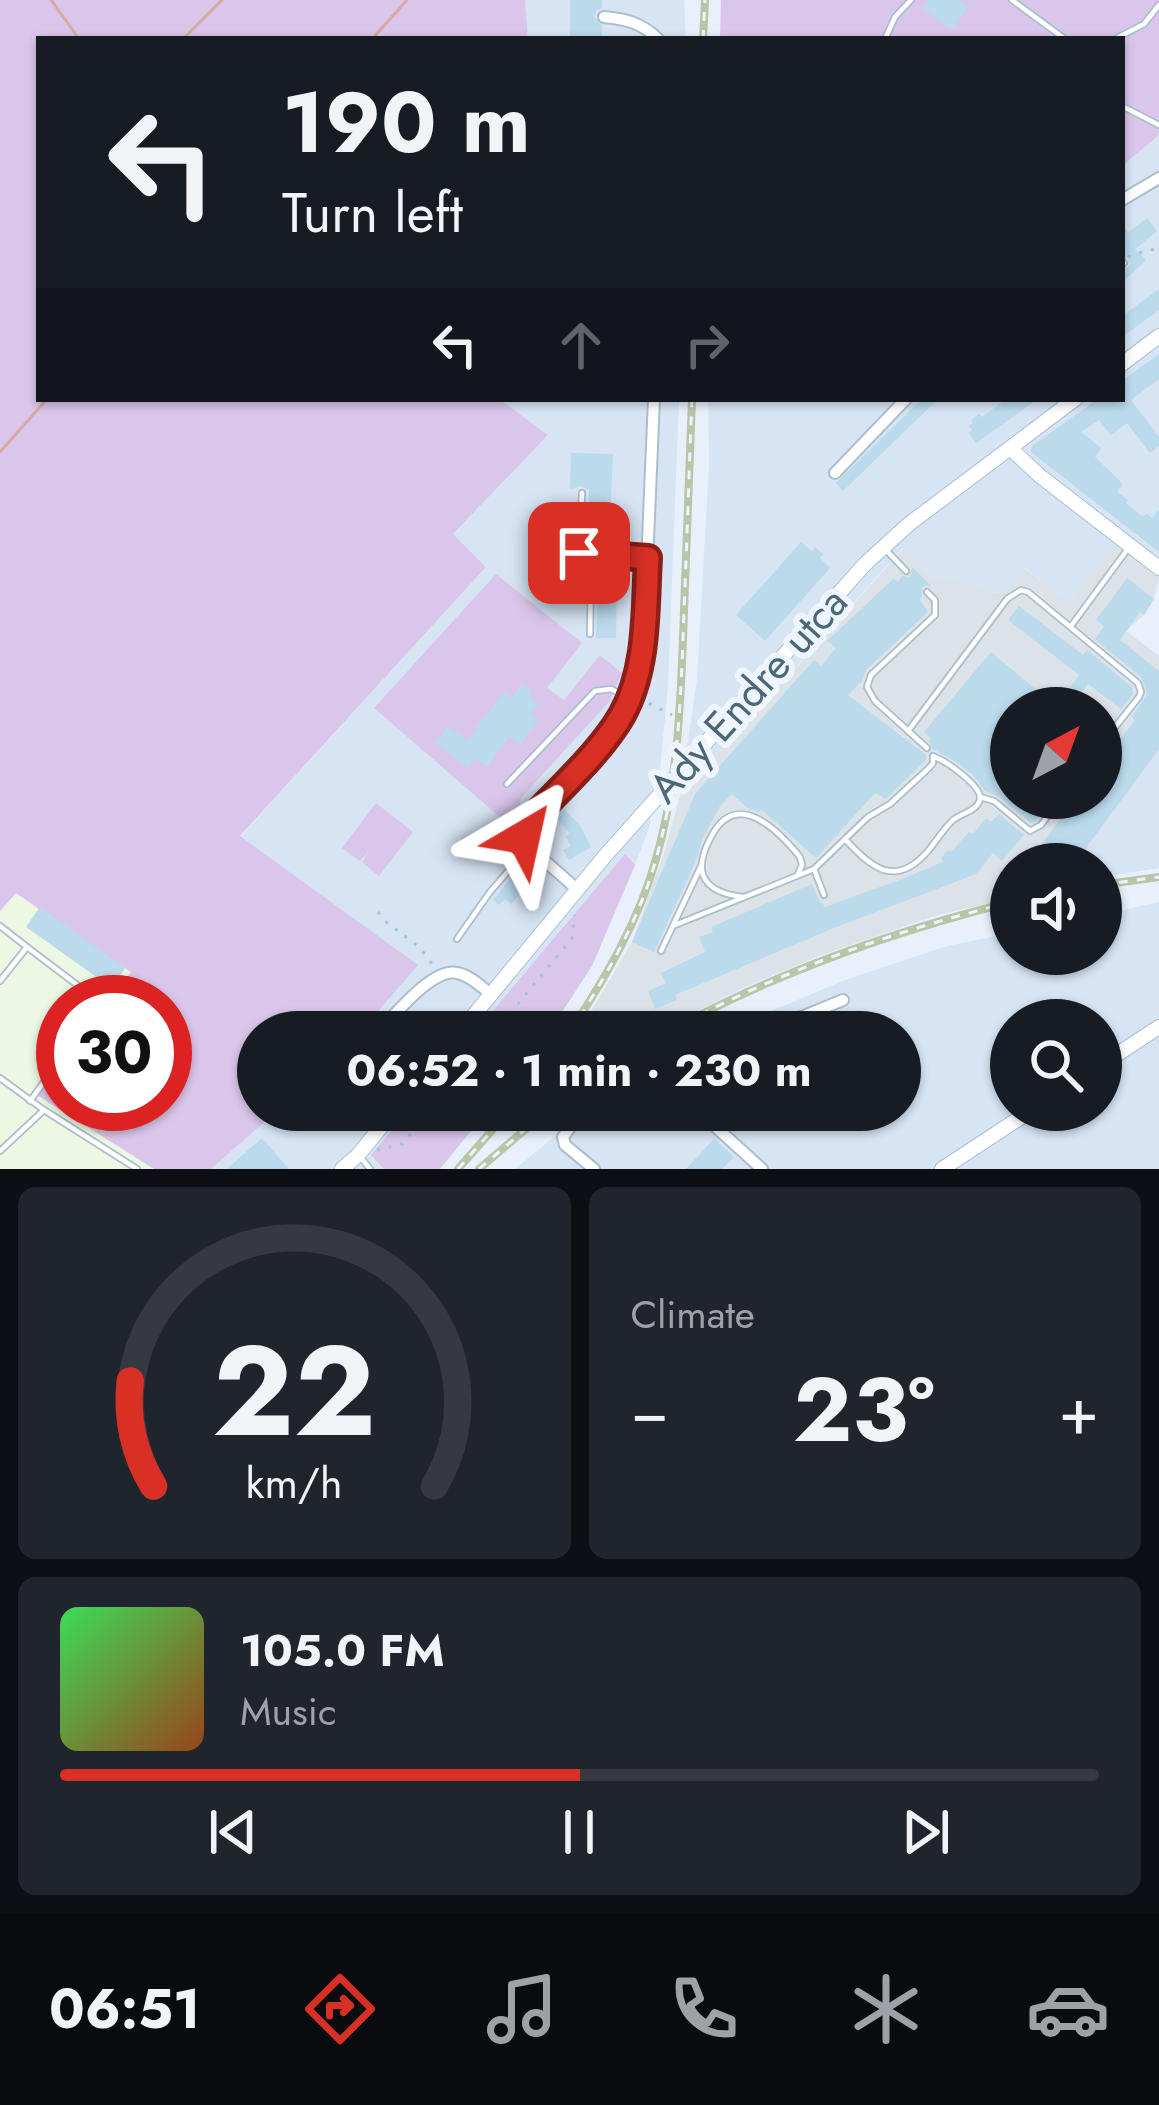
<!DOCTYPE html>
<meta charset="utf-8">
<style>
:root{--surface:#171b24;--page:#20242c;--text:#f1f3f6;--muted:#9ea1a6;--line:#363941;--accent:#d93025}
body{margin:0;font-family:Jost,sans-serif;background:var(--page);color:var(--text);height:100vh;display:flex;flex-direction:column;font-size:45px;white-space:nowrap}
*{box-sizing:border-box;margin:0}
p{font-size:39px;color:var(--muted)}
.icon{flex:none;width:66px;height:66px;fill:none;stroke:currentColor;stroke-width:2;stroke-linecap:round;stroke-linejoin:round}
.map{position:relative;height:1169px;overflow:hidden}
.details{display:flex;flex-direction:column;gap:18px;padding:18px;background:#0d0f14;flex:1}
.details>*{flex:none}
.top-card{position:absolute;left:36px;top:36px;width:1089px;height:366px;border-radius:0px;box-shadow:0 3px 9px #0004;background:#171b24;color:var(--text);overflow:hidden}
.needle{width:78px;rotate:41deg}
.fabs{position:absolute;left:990px;top:687px;display:grid;gap:24px}
.fabs a{display:grid;place-items:center;width:132px;height:132px;border-radius:50%;background:var(--surface);box-shadow:0 3px 9px #0004;font-size:60px}
.speed{position:absolute;left:36px;top:975px;display:flex;gap:24px;font-size:60px;font-weight:700;text-align:center}
.speed>*{display:grid;place-content:center;width:156px;height:156px;border-radius:50%;background:var(--surface);box-shadow:0 3px 9px #0004;line-height:1}
.speed .limit{border:18px solid #d22;background:#fff;color:#111}
.pin{position:absolute;display:grid;place-items:center;width:102px;height:102px;color:#fff;margin:-51px;border-radius:24px;box-shadow:0 6px 18px #0006}
.me{position:absolute;width:132px;margin:-66px;rotate:36deg;stroke-linejoin:round;filter:drop-shadow(0 0 9px #0008)}
.turn{display:flex;align-items:center;gap:42px;height:252px;padding:0 48px;font-size:54px}
.turn .icon{width:156px;height:156px;stroke-width:2.5}
.turn b{display:block;font-size:84px;line-height:102px}
.lanes{display:flex;align-items:center;height:114px;padding:0 48px;background:#0003;justify-content:center;gap:60px;direction:ltr}
.lanes .off{opacity:.35}
.big{font-size:90px;font-weight:700;line-height:1.1}
.details .card{flex:1;display:flex;flex-direction:column;justify-content:center;gap:18px;min-width:0;padding:0 42px;border-radius:18px;background:var(--page)}
.details .dial{align-items:center;gap:0}
.dial svg{height:312px;overflow:visible;fill:none;stroke:var(--line);stroke-width:7;stroke-linecap:round;text-anchor:middle}
.dial text{fill:var(--text);stroke:none}
.song{display:flex;align-items:center;gap:36px}
.cover{width:144px;height:144px;border-radius:18px;background:linear-gradient(135deg,hsl(130 70% 55%),hsl(20 70% 35%))}
.played{height:12px;border-radius:6px;background:linear-gradient(90deg,var(--accent) 50%,var(--line) 50%)}
.keys{display:flex;justify-content:space-around;direction:ltr}
.heat{display:flex;justify-content:space-between;align-items:center;font-size:66px;direction:ltr}
.details .tiles{flex:1;display:grid;gap:18px;grid-template-columns:1fr 1fr}
.card:last-child{grid-column:span 2}
.trip{position:absolute;left:237px;top:1011px;width:684px;height:120px;border-radius:60px;background:var(--surface);box-shadow:0 3px 9px #0004;font-weight:700;line-height:120px;text-align:center}
.menu{display:flex;height:192px;justify-content:space-around;align-items:center;background:#090b0e;color:var(--muted)}
.menu .icon{width:84px;height:84px}
.menu .on{color:var(--accent)}
.menu b{font-size:54px;color:var(--text)}
.map>svg:first-child{display:block}
.residential{fill:#d6e4f3;fill-rule:evenodd}
.industrial{fill:#dbe3e8;fill-rule:evenodd}
.education{fill:#ecf8e4}
.green{fill:#dac6ea}
.lines{fill:none;stroke-linecap:round;stroke-linejoin:round}
.stream{stroke:#d7aaa3;stroke-width:3}
.building{fill:#bbdaec}
.lane-casing{stroke:#abbecc;stroke-width:8}
.street-casing{stroke:#abbecc;stroke-width:14}
.secondary-casing{stroke:#a9bfcf;stroke-width:16}
.path{stroke:#a3c3d6;stroke-width:3;stroke-dasharray:3 9;stroke-linecap:butt}
.lane{stroke:#fff;stroke-width:4.5}
.street{stroke:#fff;stroke-width:10}
.secondary{stroke:#fff;stroke-width:14}
.rail-casing{stroke:#b6c6a6;stroke-width:8}
.rail{stroke:#eef5ff;stroke-width:3;stroke-dasharray:9;stroke-linecap:butt}
.route-casing{stroke:#8d1f18;stroke-width:30}
.route{stroke:#d93025;stroke-width:21}
.labels{text-anchor:middle;dominant-baseline:central;stroke-width:12;stroke-linejoin:round;paint-order:stroke}
.street-label{font-size:42px;fill:#4c6876;stroke:#eef5ff}
</style>
<div class="map">
<svg width="1159" height="1169" viewBox="0 0 1159 1169">
<rect width="100%" height="100%" fill="#e8f0fc"/>
<g class="residential">
<polygon points="525,0 684,0 686,39 528,39"/>
<polygon points="1159,131 1159,578 1114,545 1069,602 1024,567 1003,592 991,593 968,581 933,577 903,548 680,796 697,679 709,464 708,399 1122,399 1122,166 1157,137"/>
<path d="M499 399H679L668 686 660 769 649 828 635 865 625 855 475 1032H258V1110H409L372 1154 384 1169H0V911L40 907 240 837 486 567 453 534 548 435ZM63 1002H165V1104H63Z"/>
<polygon points="1159,742 1159,868 1101,877 1101,864 1072,864"/>
<path d="M1159 902V1169H515L587 1110H900V1032H721L845 980 947 946 1011 933V954H1101V915ZM1011 1020H1101V1110H1011Z"/>
</g>
<path class="industrial" d="M1114 544 1159 578 1154 599 1144 615 1126 631 1159 656V742L1072 864H1011V898L938 915 824 954 747 986 656 1032H579L632 942 666 847 680 796 904 548 933 577 968 581 991 593 1003 592 1023 567 1069 602ZM1011 708H1101V798H1011Z"/>
<polygon class="education" points="15,893 132,973 109,1002 63,1002 63,1062 38,1095 154,1169 0,1169 0,911"/>
<g class="green">
<polygon points="0,0 525,0 528,39 39,39 39,399 499,399 548,435 453,534 486,567 240,836 418,965 360,1032 258,1032 258,1110 278,1110 211,1169 154,1169 37,1095 63,1062 63,1104 165,1104 165,1002 109,1002 131,972 16,893 0,911"/>
<polygon points="721,0 1159,0 1159,131 1157,137 1122,166 1122,39 720,39"/>
<polygon points="496,574 582,643 547,688 564,700 600,655 622,673 609,702 521,798 516,831 374,708"/>
<polygon points="376,803 413,832 379,876 362,862 370,850 360,861 342,848"/>
<polygon points="625,854 635,865 592,966 549,1032 475,1032"/>
<polygon points="409,1110 488,1110 440,1169 384,1169 371,1155"/>
</g>
<g class="lines">
<g class="stream">
<polyline points="51,0 79,39"/>
<polyline points="183,39 222,0"/>
<polyline points="372,39 407,0"/>
<polyline points="0,452 47,399"/>
</g>
</g>
<g class="building">
<polygon points="570,0 602,0 602,8 597,10 594,17 602,26 602,39 570,39"/>
<polygon points="928,0 958,0 968,7 952,30 922,8"/>
<polygon points="1147,218 1157,231 1135,249 1146,260 1122,283 1122,272 1131,264 1128,258 1122,257 1122,225 1128,233"/>
<polygon points="1159,289 1159,310 1122,337 1122,316"/>
<polygon points="1159,354 1159,379 1131,400 1159,437 1159,446 1150,453 1127,423 1111,435 1099,420 1081,432 1101,448 1095,457 1123,484 1117,492 1128,500 1126,503 1142,516 1147,514 1152,518 1159,510 1159,552 1031,452 1032,446 1098,399 1122,399 1122,381"/>
<polygon points="922,399 938,399 843,491 836,483"/>
<polygon points="1006,399 1038,399 976,443 969,433 972,430 969,426 973,423 971,420 979,414 982,417"/>
<polygon points="571,453 613,454 609,541 588,541 589,490 581,486 570,489"/>
<polygon points="801,542 812,551 815,547 823,554 820,558 830,568 765,641 736,615"/>
<polygon points="912,567 932,587 926,585 922,588 922,597 919,599 928,612 866,670 862,681 848,695 926,755 926,760 886,799 875,793 816,858 761,809 759,812 747,808 732,794 720,806 703,838 695,863 654,952 632,942 695,794 814,660 821,666 836,648 827,641 894,578 898,582 902,576 910,577"/>
<polygon points="598,570 617,571 616,638 596,638"/>
<polygon points="1127,578 1154,599 1144,615 1140,612 1120,640 1159,671 1159,749 1074,864 1060,864 1045,853 1050,851 1042,844 1076,798 1101,798 1101,756 1105,760 1135,720 1132,717 1147,694 1142,678 1095,639 1104,626 1096,620"/>
<polygon points="1019,606 1083,655 1087,650 1132,687 1133,694 1121,709 1088,684 1080,694 1070,687 1079,675 1008,620"/>
<polygon points="991,652 1058,708 1011,708 1011,798 1053,798 1036,820 1031,823 998,796 985,791 974,776 958,763 933,749 929,741 931,738 924,732"/>
<polygon points="522,684 532,692 529,696 539,704 531,714 539,720 520,745 509,737 487,767 476,758 468,768 435,743 448,726 467,740 504,692 511,698"/>
<polygon points="561,807 580,825 591,847 569,860 563,850 571,846 565,836 570,834 554,815"/>
<polygon points="999,814 1024,835 1002,861 993,853 976,874 834,928 675,995 677,1000 655,1009 648,991 666,983 661,973 705,952 699,937 713,932 711,927 812,884 818,898 825,907 902,879 943,862 941,858 948,850 951,852 969,832 973,834 986,818 991,822"/>
<polygon points="524,863 537,874 511,904 505,899 499,905 493,900"/>
<polygon points="40,907 125,968 112,988 26,927"/>
<polygon points="262,1138 289,1169 227,1169"/>
<polygon points="714,1139 734,1157 722,1169 686,1169"/>
</g>
<g class="lines">
<defs>
<g id="lane">
<polyline points="1012,0 1065,39"/>
<polyline points="885,39 895,17 911,0"/>
<polyline points="1115,39 1144,24 1159,5"/>
<polyline points="1122,106 1159,125"/>
<polyline points="1122,265 1124,263"/>
<polyline points="582,493 579,553 642,558"/>
<polyline points="887,551 906,571"/>
<polyline points="587,556 591,569 590,634"/>
<polyline points="927,592 935,600 935,615 871,675 867,687 875,701 927,748"/>
<polyline points="1071,626 1127,550"/>
<polyline points="908,731 1007,599 1021,590 1028,592 1138,683 1141,692 1139,697 1101,745"/>
<polyline points="507,784 595,691 611,689 624,696"/>
<polyline points="980,797 994,801 1030,831 1041,825 1061,798"/>
<path d="M845 839C872 869 896 888 928 851 936 841 943 830 952 821 959 814 978 811 980 799 982 786 945 760 934 757"/>
<polyline points="814,869 824,895"/>
<path d="M743 897C728 895 709 891 703 875 699 863 705 848 711 837 736 788 777 829 800 857L802 865 798 874"/>
<polyline points="675,925 814,869 868,817 890,804 929,768 933,763 933,756"/>
<polyline points="0,926 27,947"/>
<polyline points="457,939 490,892 529,847"/>
<polyline points="661,951 701,866"/>
<polyline points="0,981 27,947 93,997 95,1002"/>
<polyline points="0,1078 44,1110"/>
<polyline points="30,1101 63,1056"/>
<polyline points="0,1151 44,1110 137,1169"/>
<polyline points="362,1159 370,1169"/>
</g>
<g id="street">
<path d="M604 17C626 19 642 23 658 39"/>
<polyline points="1122,200 1159,178"/>
<polyline points="835,473 906,399"/>
<polyline points="578,890 529,847 524,832 529,822 610,733 621,716 636,679 644,633 654,399"/>
<path d="M378 1032C395 1015 433 967 457 973 470 975 481 987 491 994"/>
<polyline points="765,1032 843,1000"/>
<polyline points="593,1110 571,1126 563,1137 565,1145 594,1169"/>
<polyline points="697,1110 762,1169"/>
</g>
<g id="secondary">
<polyline points="1122,364 1159,336"/>
<polyline points="1010,448 1040,476 1159,568"/>
<polyline points="460,1032 605,856 865,564 909,524 1075,399"/>
<polyline points="1101,1065 1159,1027"/>
<polyline points="342,1169 358,1155 395,1110"/>
<polyline points="942,1169 1032,1110"/>
</g>
</defs>
<use href="#lane" class="lane-casing"/>
<use href="#street" class="street-casing"/>
<use href="#secondary" class="secondary-casing"/>
<g class="path">
<path d="M1128 257C1138 251 1150 253 1159 246"/>
<polyline points="638,698 672,715"/>
<polyline points="378,912 385,921 420,948 436,969"/>
<polyline points="495,1032 572,938 575,915"/>
<polyline points="377,1150 402,1144 431,1110"/>
</g>
<use href="#lane" class="lane"/>
<use href="#street" class="street"/>
<use href="#secondary" class="secondary"/>
<defs>
<g id="rail">
<polyline points="703,39 705,0"/>
<polyline points="1101,885 1159,877"/>
<path d="M570 1032C605 978 639 921 656 859 679 779 681 694 684 611 687 541 689 470 692 399"/>
<path d="M668 1032C776 972 891 932 1011 902"/>
<polyline points="458,1169 510,1110"/>
<polyline points="479,1169 548,1110"/>
</g>
</defs>
<use href="#rail" class="rail-casing"/>
<use href="#rail" class="rail"/>
</g>
<g class="lines">
<defs>
<path id="route" d="M524 837 529 822C559 789 600 753 622 715 648 668 645 610 648 558L579 553"/>
</defs>
<use href="#route" class="route-casing"/>
<use href="#route" class="route"/>
</g>
<g class="labels">
<g class="street-label">
<text transform="translate(748 695) rotate(-48)">Ady Endre utca</text>
</g>
</g>
</svg>
<div class="fabs">
<a><svg class="needle" viewBox="-14 -14 28 28"><path d="M0-13l5 13h-10z" fill="#e53935"/><path d="M0 13l5-13h-10z" fill="#9ea1a6"/></svg></a>
<a><svg class="icon" aria-label="sound" viewBox="0 0 24 24"><path d="M4 9h4l5-4v14l-5-4H4zM17 9q2 3 0 6"/></svg></a>
<a><svg class="icon" aria-label="search" viewBox="0 0 24 24"><circle cx="10" cy="10" r="6"/><path d="M15 15l6 6"/></svg></a>
</div>
<div class="speed"><div class="limit">30</div></div>
<div class="pin" style="left:579px;top:553px;background:#d93025"><svg class="icon" aria-label="arrive" viewBox="0 0 24 24"><path d="M6 21V4h12l-3 4 3 4H6"/></svg></div>
<svg class="me" style="left:524px;top:837px" viewBox="-20 -20 40 40"><path d="M0-17L14 15 0 8-14 15z" fill="#d93025" stroke="#fff" stroke-width="4"/></svg>
<div class="trip">06:52 · 1 min · 230 m</div>
<div class="top-card">
<div class="turn"><svg class="icon" aria-label="left" viewBox="0 0 24 24"><path d="M17 20v-9H6M10 6l-5 5 5 5"/></svg><div><b>190 m</b>Turn left</div></div>
<div class="lanes"><svg class="icon" aria-label="left" viewBox="0 0 24 24"><path d="M17 20v-9H6M10 6l-5 5 5 5"/></svg><svg class="icon off" aria-label="ahead" viewBox="0 0 24 24"><path d="M12 20V5M6 11l6-6 6 6"/></svg><svg class="icon off" aria-label="right" viewBox="0 0 24 24"><path d="M7 20v-9h11M14 6l5 5-5 5"/></svg></div>
</div>
</div>
<section class="details">
<div class="tiles">
<div class="card dial"><svg viewBox="0 0 100 80">
<path d="M14 69A42 42 0 1 1 86 69"/>
<path d="M14 69A42 42 0 0 1 8 42" stroke="#d93025"/>
<text x="50" y="56" font-size="32" font-weight="700">22</text>
<text x="50" y="72" font-size="11">km/h</text>
</svg></div>
<div class="card"><p>Climate</p>
<div class="heat"><a>−</a><b class="big">23°</b><a>+</a></div>
</div>
<div class="card">
<div class="song"><i class="cover"></i><div><b>105.0 FM</b><p>Music</p></div></div>
<div class="played"></div>
<div class="keys"><svg class="icon" aria-label="previous" viewBox="0 0 24 24"><path d="M18 5L8 12l10 7zM5 5v14"/></svg><svg class="icon" aria-label="pause" viewBox="0 0 24 24"><path d="M8 5v14M16 5v14"/></svg><svg class="icon" aria-label="next" viewBox="0 0 24 24"><path d="M6 5l10 7-10 7zM19 5v14"/></svg></div>
</div>
</div>
</section>
<nav class="menu">
<b>06:51</b>
<svg class="icon on" aria-label="directions" viewBox="0 0 24 24"><path d="M12 3l9 9-9 9-9-9zM9 14v-3h6M13 9l2 2-2 2"/></svg>
<svg class="icon" aria-label="music" viewBox="0 0 24 24"><path d="M9 18V5l10-2v13"/><circle cx="6" cy="18" r="3"/><circle cx="16" cy="16" r="3"/></svg>
<svg class="icon" aria-label="phone" viewBox="0 0 24 24"><path d="M5 4h4l2 5-3 2q2 4 5 5l2-3 5 2v4C11 20 4 13 5 4z"/></svg>
<svg class="icon" aria-label="climate" viewBox="0 0 24 24"><path d="M12 3v18M4 7l16 10M4 17L20 7"/></svg>
<svg class="icon" aria-label="car" viewBox="0 0 24 24"><path d="M5 17H2v-5l4-1 3-4h7l3 4 3 1v5h-3M9 17h6M6 11h13"/><circle cx="7" cy="17" r="2"/><circle cx="17" cy="17" r="2"/></svg>
</nav>
